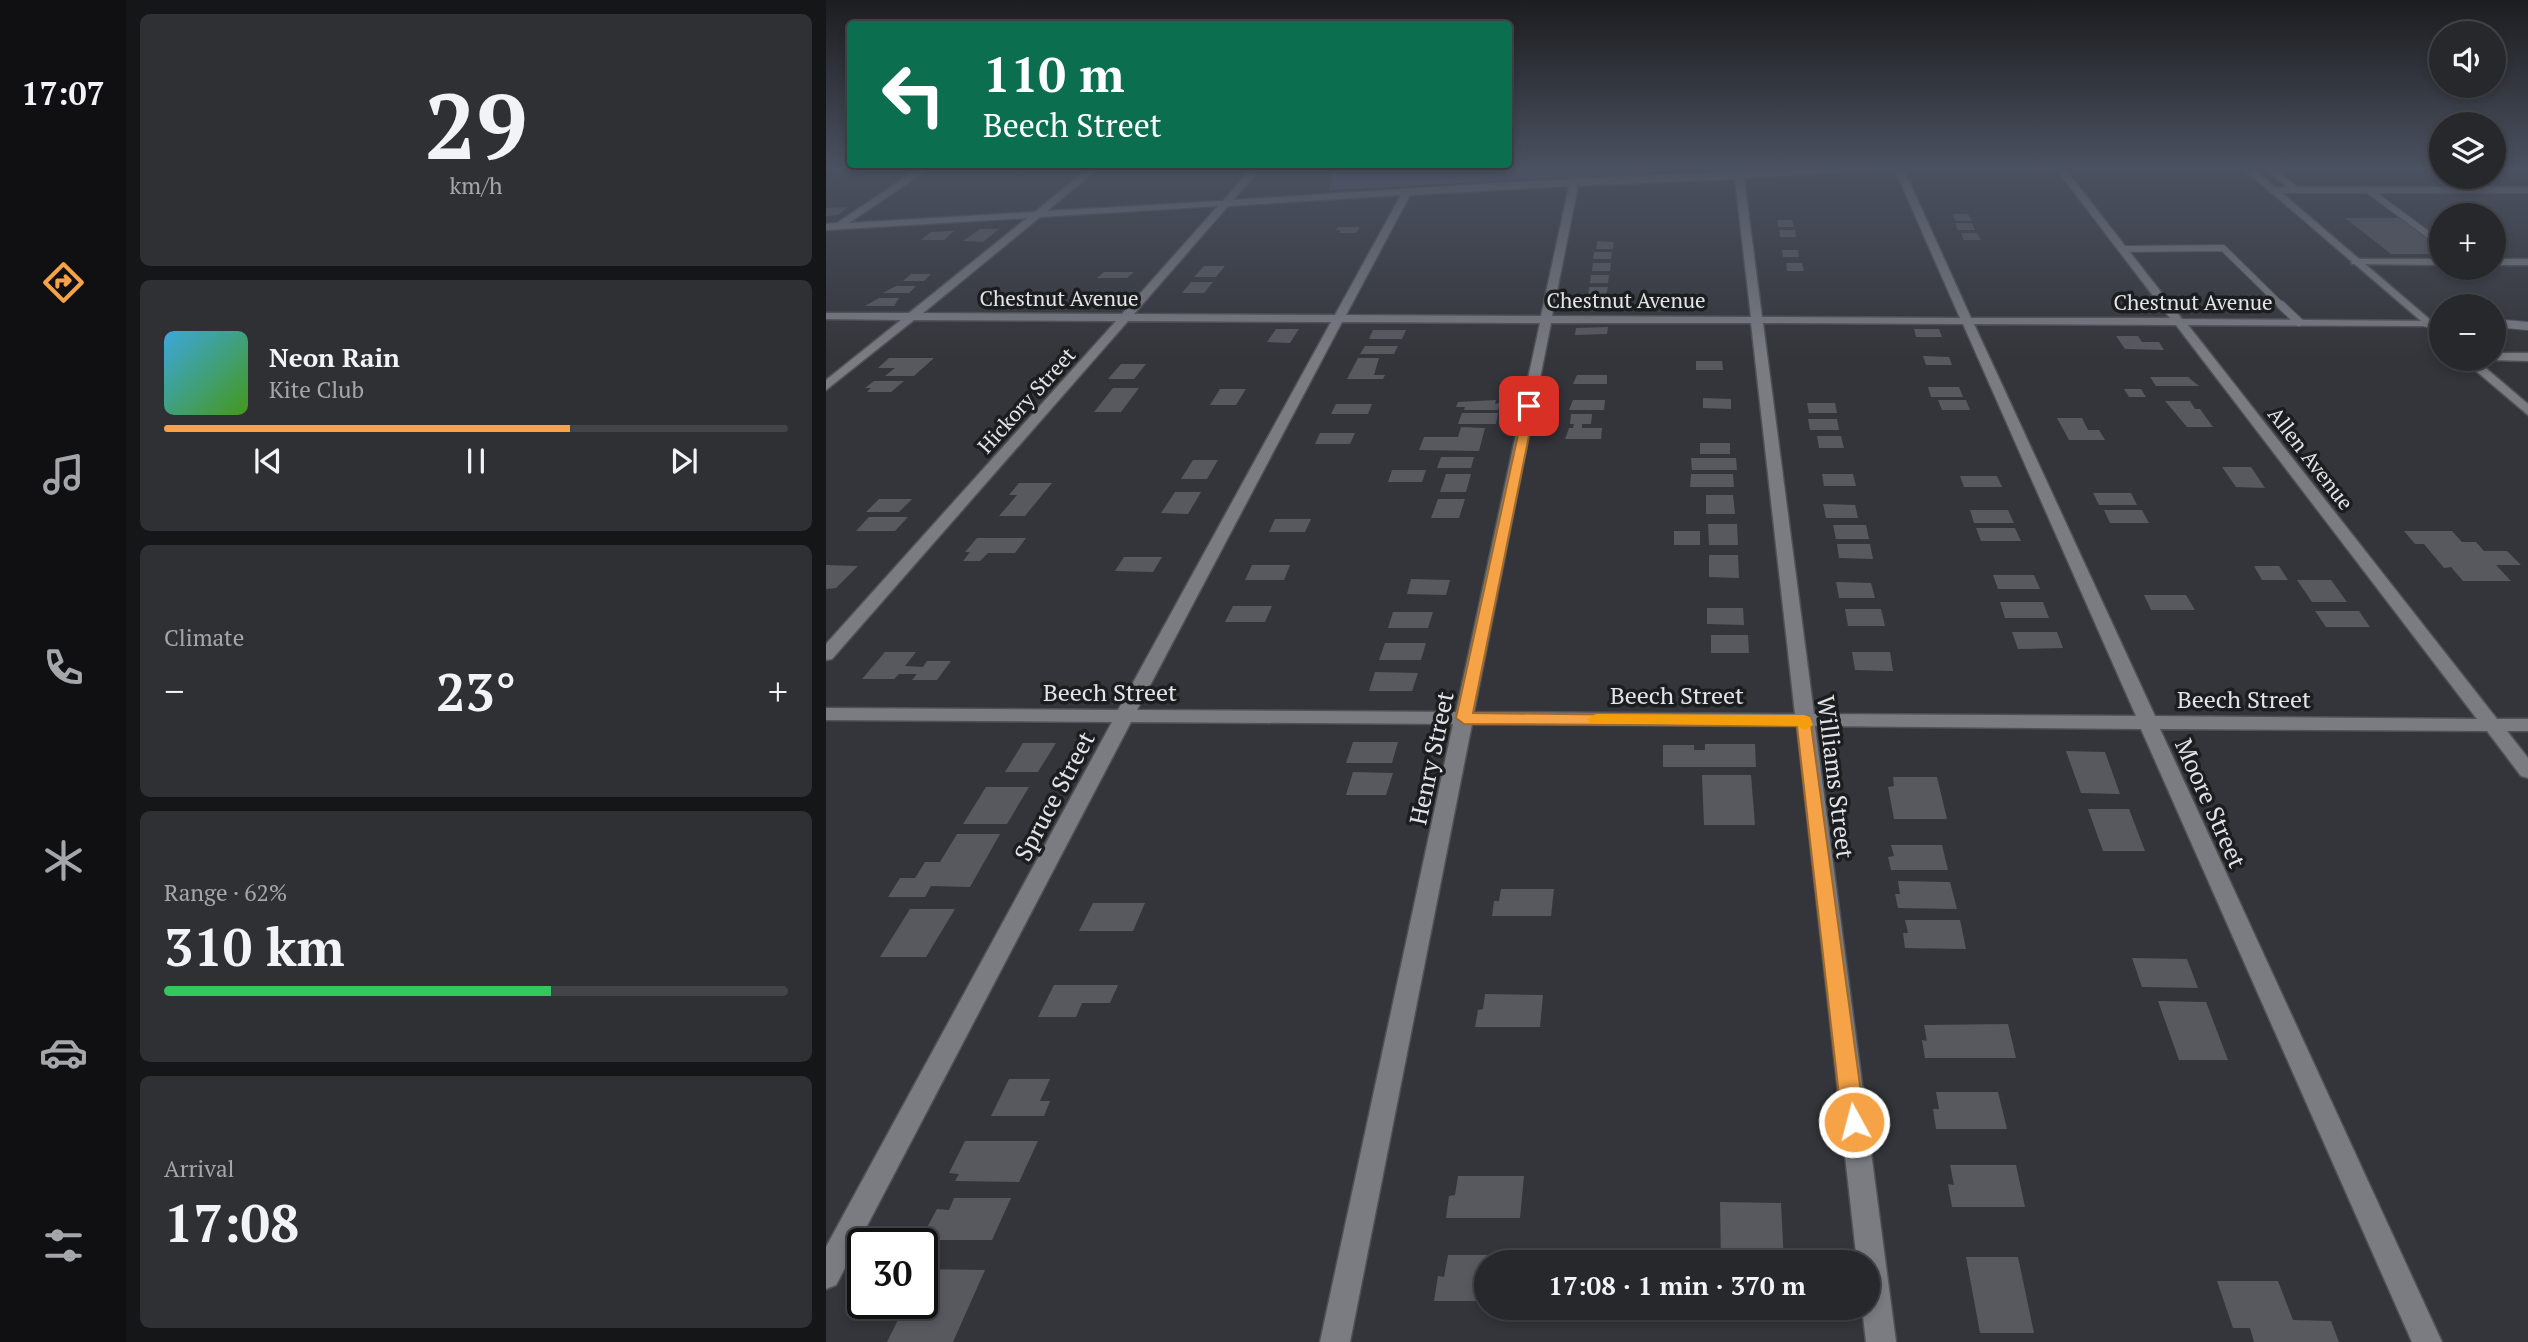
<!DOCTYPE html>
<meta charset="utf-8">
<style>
:root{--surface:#27282c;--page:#2f3034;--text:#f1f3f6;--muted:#a4a6a9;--line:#434448;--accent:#f5a346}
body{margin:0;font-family:"PT Serif",serif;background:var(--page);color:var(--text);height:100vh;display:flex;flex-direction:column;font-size:26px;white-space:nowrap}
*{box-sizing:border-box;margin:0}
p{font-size:23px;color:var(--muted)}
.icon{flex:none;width:38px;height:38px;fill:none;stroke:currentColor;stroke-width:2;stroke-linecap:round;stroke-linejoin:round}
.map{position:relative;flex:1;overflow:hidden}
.panel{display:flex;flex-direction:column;gap:14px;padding:14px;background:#151618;width:700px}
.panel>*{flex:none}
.top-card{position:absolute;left:21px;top:21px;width:665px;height:147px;border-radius:7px;box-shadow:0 4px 10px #0003,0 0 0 2px var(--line);background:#0b6e4f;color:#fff;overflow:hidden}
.buttons{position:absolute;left:1603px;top:21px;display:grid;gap:14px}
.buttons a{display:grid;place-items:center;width:77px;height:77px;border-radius:50%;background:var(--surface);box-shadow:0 4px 10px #0003,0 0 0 2px var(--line);font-size:35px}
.speed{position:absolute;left:21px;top:1228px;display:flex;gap:14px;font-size:35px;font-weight:700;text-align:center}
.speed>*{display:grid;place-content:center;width:91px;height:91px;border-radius:50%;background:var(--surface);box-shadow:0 4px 10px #0003,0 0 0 2px var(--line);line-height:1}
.speed .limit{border:4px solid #111;border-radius:10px;background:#fff;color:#111}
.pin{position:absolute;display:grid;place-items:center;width:60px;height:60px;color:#fff;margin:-30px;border-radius:14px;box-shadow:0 4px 10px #0006}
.me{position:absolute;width:77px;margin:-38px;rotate:353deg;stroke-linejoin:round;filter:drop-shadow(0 0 5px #0008)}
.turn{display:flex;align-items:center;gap:24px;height:147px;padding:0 21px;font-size:32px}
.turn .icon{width:91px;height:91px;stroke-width:2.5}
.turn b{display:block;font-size:49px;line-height:60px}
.big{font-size:52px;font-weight:700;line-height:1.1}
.panel .widget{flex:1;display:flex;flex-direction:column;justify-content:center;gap:10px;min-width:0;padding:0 24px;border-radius:10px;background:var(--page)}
.panel .dial{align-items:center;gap:0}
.dial b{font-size:91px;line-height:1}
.song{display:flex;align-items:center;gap:21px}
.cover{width:84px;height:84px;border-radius:10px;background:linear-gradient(135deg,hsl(200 70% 55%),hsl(100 70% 35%))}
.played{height:7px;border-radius:4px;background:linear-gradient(90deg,var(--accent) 65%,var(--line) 65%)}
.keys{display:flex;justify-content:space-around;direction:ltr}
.heat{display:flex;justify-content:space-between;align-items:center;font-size:38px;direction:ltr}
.charge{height:10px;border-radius:5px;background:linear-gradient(90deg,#34c759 62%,var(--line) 0)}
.trip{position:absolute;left:648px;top:1250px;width:406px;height:70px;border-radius:35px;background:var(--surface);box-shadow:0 4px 10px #0003,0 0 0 2px var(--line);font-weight:700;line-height:70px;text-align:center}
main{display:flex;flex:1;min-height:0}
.menu{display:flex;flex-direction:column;width:126px;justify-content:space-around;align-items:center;background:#101012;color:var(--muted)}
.menu .icon{width:49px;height:49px}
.menu .active{color:var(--accent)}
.menu b{font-size:32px;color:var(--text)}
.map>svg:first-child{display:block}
.green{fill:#525980}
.building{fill:#58595f}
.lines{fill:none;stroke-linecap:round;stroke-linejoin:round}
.service-far1-casing{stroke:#505154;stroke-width:8}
.service-casing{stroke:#505154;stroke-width:10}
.minor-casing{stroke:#505154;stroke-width:3}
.secondary-casing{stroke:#505154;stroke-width:3}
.service-far1{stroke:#7a7c82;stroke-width:6}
.service{stroke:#7a7c82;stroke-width:8}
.minor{fill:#7a7c82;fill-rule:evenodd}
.secondary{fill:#7a7c82;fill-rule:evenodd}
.route{fill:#f5a346;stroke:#9f6a2e;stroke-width:2}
.slow{fill:#f59e0b}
.labels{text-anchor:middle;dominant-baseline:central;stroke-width:7;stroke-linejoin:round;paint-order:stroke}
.far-street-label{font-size:21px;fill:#e3e4e7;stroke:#1c1d1f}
.street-label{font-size:24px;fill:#e3e4e7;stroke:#1c1d1f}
</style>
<main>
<nav class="menu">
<b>17:07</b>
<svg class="icon active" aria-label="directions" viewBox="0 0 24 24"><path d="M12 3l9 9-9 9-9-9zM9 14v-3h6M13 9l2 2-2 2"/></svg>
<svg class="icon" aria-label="music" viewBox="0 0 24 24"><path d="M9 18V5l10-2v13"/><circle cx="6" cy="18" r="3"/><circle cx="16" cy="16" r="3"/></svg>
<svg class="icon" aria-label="phone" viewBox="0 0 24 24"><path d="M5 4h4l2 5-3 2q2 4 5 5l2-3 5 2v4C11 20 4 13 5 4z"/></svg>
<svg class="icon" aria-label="climate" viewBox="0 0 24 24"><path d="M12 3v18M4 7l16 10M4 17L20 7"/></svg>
<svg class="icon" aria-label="car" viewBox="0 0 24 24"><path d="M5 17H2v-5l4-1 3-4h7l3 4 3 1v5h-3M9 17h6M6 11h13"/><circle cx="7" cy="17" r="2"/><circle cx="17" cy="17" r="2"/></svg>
<svg class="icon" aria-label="filters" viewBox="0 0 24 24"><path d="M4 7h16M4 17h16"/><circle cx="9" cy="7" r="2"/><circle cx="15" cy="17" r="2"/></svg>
</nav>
<section class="panel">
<div class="widget dial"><b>29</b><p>km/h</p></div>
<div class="widget">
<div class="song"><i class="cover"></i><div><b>Neon Rain</b><p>Kite Club</p></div></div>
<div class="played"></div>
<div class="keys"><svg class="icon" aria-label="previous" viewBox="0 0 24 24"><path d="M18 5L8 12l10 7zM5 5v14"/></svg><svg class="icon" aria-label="pause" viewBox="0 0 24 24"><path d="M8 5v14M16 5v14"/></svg><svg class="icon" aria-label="next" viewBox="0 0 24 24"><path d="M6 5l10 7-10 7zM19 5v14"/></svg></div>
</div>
<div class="widget"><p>Climate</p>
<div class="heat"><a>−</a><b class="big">23°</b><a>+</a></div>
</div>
<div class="widget"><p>Range · 62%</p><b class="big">310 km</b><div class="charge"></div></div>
<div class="widget"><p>Arrival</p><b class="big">17:08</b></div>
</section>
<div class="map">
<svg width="1702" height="1342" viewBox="0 0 1702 1342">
<rect width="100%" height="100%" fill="#34353a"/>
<polygon class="green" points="507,170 872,170 503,190"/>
<g class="building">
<polygon points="22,207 12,215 0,216 0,208"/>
<polygon points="1126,214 1142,214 1146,221 1130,221"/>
<polygon points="1519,218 1573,218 1615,249 1615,254 1565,254"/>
<polygon points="951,220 966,220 968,227 952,227"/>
<polygon points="1129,223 1146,223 1149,230 1132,230"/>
<polygon points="512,227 533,227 534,228 529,233 513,233 515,230 510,230"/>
<polygon points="154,229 173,229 157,242 137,241"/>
<polygon points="953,230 969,230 970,237 954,237"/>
<polygon points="128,231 118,240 95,240 105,232"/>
<polygon points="1135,233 1151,233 1155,240 1138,240"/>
<polygon points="771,241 788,242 787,249 770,249"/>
<polygon points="956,250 972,250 973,257 957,257"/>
<polygon points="768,252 786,252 785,259 767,259"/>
<polygon points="767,263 785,263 784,271 766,271"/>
<polygon points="960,263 976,263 978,271 961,271"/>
<polygon points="378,266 399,266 390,277 368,277"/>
<polygon points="278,272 308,272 301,278 271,278"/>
<polygon points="85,274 105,274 98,281 77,281"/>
<polygon points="765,275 783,275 782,283 764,283"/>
<polygon points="365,282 387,282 378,293 356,293"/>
<polygon points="70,286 90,286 83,293 57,293"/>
<polygon points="763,287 782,287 780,295 762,295"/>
<polygon points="53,298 73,298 68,306 39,306"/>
<polygon points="250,298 259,298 257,300 271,300 265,306 252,308 244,308 246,306 241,306 243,304 238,304"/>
<polygon points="219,299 232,300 222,309 210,308"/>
<polygon points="762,299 781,299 779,308 761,308"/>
<polygon points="782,327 781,334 749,335 750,328"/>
<polygon points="450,329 473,329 464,343 441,342"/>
<polygon points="1088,329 1113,329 1116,337 1090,337"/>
<polygon points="547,330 580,330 576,339 543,339"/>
<polygon points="1290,336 1312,336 1316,342 1333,342 1338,350 1299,349"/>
<polygon points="539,346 572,346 568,354 534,354"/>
<polygon points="1097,356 1123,357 1126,365 1100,365"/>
<polygon points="63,358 108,358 88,376 59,376 69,368 52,368"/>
<polygon points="532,358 553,358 548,375 559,375 557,379 521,379"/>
<polygon points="870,361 896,361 897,370 870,370"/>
<polygon points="295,364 320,364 308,379 282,379"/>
<polygon points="751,375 781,375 781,384 747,384"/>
<polygon points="1324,377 1362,377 1373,386 1330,386"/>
<polygon points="48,381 78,381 65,392 41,392 45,388 39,388"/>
<polygon points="1102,387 1133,387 1137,397 1105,397"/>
<polygon points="287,388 313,388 295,412 268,412"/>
<polygon points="394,389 420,389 410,405 384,405"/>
<polygon points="1298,389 1315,389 1320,397 1303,397"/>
<polygon points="877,398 905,399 905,409 877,408"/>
<polygon points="670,400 669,404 674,403 672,410 638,410 639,407 630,407 632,402"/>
<polygon points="747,400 779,400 778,410 743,410"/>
<polygon points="1112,400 1140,400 1144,410 1116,410"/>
<polygon points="1339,401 1364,401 1369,409 1374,409 1387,427 1361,427"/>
<polygon points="981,403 1009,403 1011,413 983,413"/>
<polygon points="510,404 546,404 542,414 505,414"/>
<polygon points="636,413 672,413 670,424 632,424"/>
<polygon points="745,414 766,414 765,424 756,424 756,428 776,428 775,439 739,439 743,428 747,428 748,424 744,424"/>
<polygon points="1231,418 1256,418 1262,430 1273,430 1279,440 1243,440"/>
<polygon points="982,419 1011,419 1013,430 984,430"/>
<polygon points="635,427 659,428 653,451 593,450 598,437 632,437"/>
<polygon points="494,433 529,433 524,444 489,444"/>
<polygon points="991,436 1015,436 1018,448 993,448"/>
<rect x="874" y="443" width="30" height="11"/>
<polygon points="615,457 648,457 645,468 611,468"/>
<polygon points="865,458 910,458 911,470 866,470"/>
<polygon points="367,460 392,460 381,479 355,479"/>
<polygon points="1396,467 1425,467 1439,488 1410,487"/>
<polygon points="566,470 600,470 596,482 562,482"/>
<polygon points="620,474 645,474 640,492 614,492"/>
<polygon points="865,474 907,474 908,487 864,487"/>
<polygon points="996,474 1027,474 1030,486 998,486"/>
<polygon points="1134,476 1171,476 1176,487 1138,487"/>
<polygon points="193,483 226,483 199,516 173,516 191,495 183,495"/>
<polygon points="349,492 375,492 362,514 335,513"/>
<polygon points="1267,493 1305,493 1311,505 1273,505"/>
<polygon points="880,495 907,495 909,514 880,514"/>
<polygon points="53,499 86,499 73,512 40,512"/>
<polygon points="612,499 639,499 633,518 605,518"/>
<polygon points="997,504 1029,505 1032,518 1000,518"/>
<polygon points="1144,510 1182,510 1188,523 1148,523"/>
<polygon points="1278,510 1316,510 1323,523 1284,523"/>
<polygon points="43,517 82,517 69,531 30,531"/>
<polygon points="449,519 485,519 479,532 443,532"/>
<polygon points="882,524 911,524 912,545 883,545"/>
<polygon points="1007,525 1040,525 1043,539 1010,539"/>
<polygon points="1150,528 1189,528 1195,541 1155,541"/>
<rect x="848" y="531" width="26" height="14"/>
<polygon points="1578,531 1626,531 1636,542 1650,542 1658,551 1681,551 1695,565 1670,565 1685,581 1637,581 1625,567 1618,568 1598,544 1589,544"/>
<polygon points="151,538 200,538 189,553 162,553 154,561 137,561 144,552 139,552"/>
<polygon points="1011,544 1044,544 1047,559 1013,558"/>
<polygon points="883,555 912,555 913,578 883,577"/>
<polygon points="298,557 336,557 327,572 289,571"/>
<polygon points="0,565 32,566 10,588 0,589"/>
<polygon points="426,565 464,565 458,580 419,580"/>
<polygon points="1428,566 1453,566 1462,580 1436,580"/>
<polygon points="1167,575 1208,575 1214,589 1172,589"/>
<polygon points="585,579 624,580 620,595 581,594"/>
<polygon points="1471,580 1505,580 1521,602 1486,602"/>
<polygon points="1010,582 1045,583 1049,598 1013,598"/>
<polygon points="1318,595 1360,595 1369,610 1325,610"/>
<polygon points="1174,602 1217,602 1223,618 1179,618"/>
<polygon points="407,606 446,606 439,622 399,622"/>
<polygon points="881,608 917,608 918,625 881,624"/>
<polygon points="1019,609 1055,609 1059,626 1022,626"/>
<polygon points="1489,611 1533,611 1544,627 1500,627"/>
<polygon points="567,612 607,612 602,628 562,628"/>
<polygon points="1186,632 1231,632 1237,648 1192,649"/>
<polygon points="885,635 922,635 923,653 885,653"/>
<polygon points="559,643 600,643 595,660 553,660"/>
<polygon points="59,652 90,652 79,666 97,667 101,661 125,661 111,680 86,680 91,674 73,674 68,679 36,679"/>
<polygon points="1026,652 1064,652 1067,671 1029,670"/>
<polygon points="549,672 592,673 586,691 543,691"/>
<polygon points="527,742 572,742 566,763 520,763"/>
<polygon points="197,743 230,743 212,772 179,772"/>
<polygon points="879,744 929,744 930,767 837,767 837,745 868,745 868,750 879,750"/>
<polygon points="1240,751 1279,752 1294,794 1255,793"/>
<polygon points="527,772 567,773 560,795 520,795"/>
<polygon points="876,775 925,775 929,825 878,825"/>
<polygon points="1067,777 1111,777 1121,819 1068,819 1062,787 1068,786"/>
<polygon points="160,787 203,787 181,824 137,824"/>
<polygon points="1262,809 1303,809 1319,851 1277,851"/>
<polygon points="131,834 174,834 144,887 105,886 99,897 62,897 74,878 89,878 99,862 114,862"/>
<polygon points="1065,845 1116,845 1122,870 1065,870 1062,857 1068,856"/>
<polygon points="1072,881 1124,882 1131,909 1072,908 1069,894 1074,894"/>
<polygon points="675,889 728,889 725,916 666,916 668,901 673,901"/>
<polygon points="267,903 319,903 307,931 253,931"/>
<polygon points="84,909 129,909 100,957 54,957"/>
<polygon points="1079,920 1134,920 1140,949 1079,948 1077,933 1082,933"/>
<polygon points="1306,958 1361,959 1372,988 1316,987"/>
<polygon points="228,985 292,985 284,1003 256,1003 250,1017 212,1017"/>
<polygon points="659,994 717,995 714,1027 649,1027 652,1010 657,1009"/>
<polygon points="1332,1001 1380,1002 1402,1060 1353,1060"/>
<polygon points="1182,1024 1190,1058 1099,1058 1096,1040 1101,1041 1098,1025"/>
<polygon points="183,1079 224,1079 214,1101 224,1101 218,1116 165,1116"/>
<polygon points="1110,1092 1172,1092 1181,1129 1110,1129 1107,1109 1113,1109"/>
<polygon points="139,1141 212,1141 193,1182 129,1181 133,1174 123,1173"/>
<polygon points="1124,1165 1190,1165 1199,1207 1126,1207 1122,1184 1128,1185"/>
<polygon points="632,1176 698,1176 694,1218 620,1218 623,1196 629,1195"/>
<polygon points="128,1198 185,1198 166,1240 107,1240 111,1233 98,1233 111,1209 123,1210"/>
<polygon points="894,1202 955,1203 958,1262 895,1262"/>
<polygon points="622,1255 691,1255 690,1262 660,1262 660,1301 608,1301 612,1276 618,1277"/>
<polygon points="1140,1257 1192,1257 1208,1333 1154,1333"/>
<polygon points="97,1269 159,1270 127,1342 61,1342 80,1304 96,1304"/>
<polygon points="1391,1281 1452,1281 1467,1320 1505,1321 1513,1342 1428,1342 1424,1328 1407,1328"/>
</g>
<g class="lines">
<defs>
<g id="service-far1">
<polyline points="1542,190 1615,244"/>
<polyline points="1295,249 1397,248 1457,307"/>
</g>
<g id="service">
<polyline points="1455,305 1473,322"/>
<polyline points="1601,323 1615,323"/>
<polyline points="1668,323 1702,326"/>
</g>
<g id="minor">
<path d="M90 170H101L23 223 209 212 260 170H270L221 211 397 201 424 170H433L407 200C619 187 832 170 1044 170L918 178 936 317 1134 318 1069 170H1078L1145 318H1344L1231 170H1240L1356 319 1605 321V325L1601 326 1362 325 1671 719H1702V731H1681L1702 758V778L1695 776 1661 731 1334 729 1616 1342H1586L1315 729 989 726 1070 1342H1040L1036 1307H1041V1262H1031L971 726 646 724 524 1342H494L627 724 305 722 10 1285 0 1289V1247L286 722 0 720V708L292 710 505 322 302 321 6 659 0 660V644L290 321 88 320 0 390V380L75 320 0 319V313H83L201 218 0 230V224L11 223ZM909 179 925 317 726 316 752 186ZM743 186 715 316 520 315 584 195ZM575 195 509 315 308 314 402 206ZM392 206 296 314 97 313 214 217ZM516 322 714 323 630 712 311 710ZM725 323H925L969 714 648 712ZM937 323 1137 324 1310 716 988 714ZM1148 324 1350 325 1651 719 1329 716Z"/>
<polygon points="1442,170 1452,170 1471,187 1702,187 1702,193 1445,193 1441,190 1442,188 1461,187"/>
<polygon points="1530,259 1615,259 1615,265 1526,264 1525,262"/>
<rect x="1668" y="259" width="34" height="6"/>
<polygon points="1668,353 1702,353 1702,361 1664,360 1668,359"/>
</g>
<g id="secondary">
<polygon points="1419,170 1429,170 1615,329 1615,338"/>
<polygon points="1636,359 1649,359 1702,404 1702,415"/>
</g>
</defs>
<use href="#service-far1" class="service-far1-casing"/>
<use href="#service" class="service-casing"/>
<use href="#minor" class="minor-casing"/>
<use href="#secondary" class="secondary-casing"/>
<use href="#service-far1" class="service-far1"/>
<use href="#service" class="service"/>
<use href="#minor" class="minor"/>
<use href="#secondary" class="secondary"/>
</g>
<linearGradient id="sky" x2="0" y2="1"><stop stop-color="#1d1d20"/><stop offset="0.47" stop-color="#4a5160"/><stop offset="1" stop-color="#4a5160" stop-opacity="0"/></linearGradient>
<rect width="1702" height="358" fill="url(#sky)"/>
<polygon class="route" points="699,403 709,406 647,713 984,717 1039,1122 1036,1129 1028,1133 1019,1129 1016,1122 971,726 638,724 630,718"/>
<polygon class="slow" points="770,714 978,715 984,717 987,725 979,730 971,726 764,723 761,719"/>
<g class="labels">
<g class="far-street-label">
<text x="233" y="298">Chestnut Avenue</text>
<text x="800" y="300">Chestnut Avenue</text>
<text x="1367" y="302">Chestnut Avenue</text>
<text transform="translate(200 400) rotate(-48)">Hickory Street</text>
<text transform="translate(1485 458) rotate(52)">Allen Avenue</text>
</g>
<g class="street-label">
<text x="284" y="692">Beech Street</text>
<text x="851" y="695">Beech Street</text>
<text x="1418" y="699">Beech Street</text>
<text transform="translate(605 758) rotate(-78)">Henry Street</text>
<text transform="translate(1010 777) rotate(83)">Williams Street</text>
<text transform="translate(228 796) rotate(-62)">Spruce Street</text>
<text transform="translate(1385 803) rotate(66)">Moore Street</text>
</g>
</g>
</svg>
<div class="buttons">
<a><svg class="icon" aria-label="sound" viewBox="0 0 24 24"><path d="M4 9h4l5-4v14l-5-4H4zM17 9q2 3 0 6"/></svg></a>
<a><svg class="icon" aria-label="layers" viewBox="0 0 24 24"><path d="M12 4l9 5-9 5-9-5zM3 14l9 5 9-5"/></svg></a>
<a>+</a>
<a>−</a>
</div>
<div class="speed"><div class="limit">30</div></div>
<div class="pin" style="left:703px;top:406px;background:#d93025"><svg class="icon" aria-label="arrive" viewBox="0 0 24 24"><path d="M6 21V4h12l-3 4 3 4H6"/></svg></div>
<svg class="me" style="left:1028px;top:1122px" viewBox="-20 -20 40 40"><circle r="17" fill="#f5a346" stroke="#fff" stroke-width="3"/><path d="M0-11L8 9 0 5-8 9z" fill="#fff"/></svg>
<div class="trip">17:08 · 1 min · 370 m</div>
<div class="top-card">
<div class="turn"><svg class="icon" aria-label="left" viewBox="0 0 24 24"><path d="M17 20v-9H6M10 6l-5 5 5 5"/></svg><div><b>110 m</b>Beech Street</div></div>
</div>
</div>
</main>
